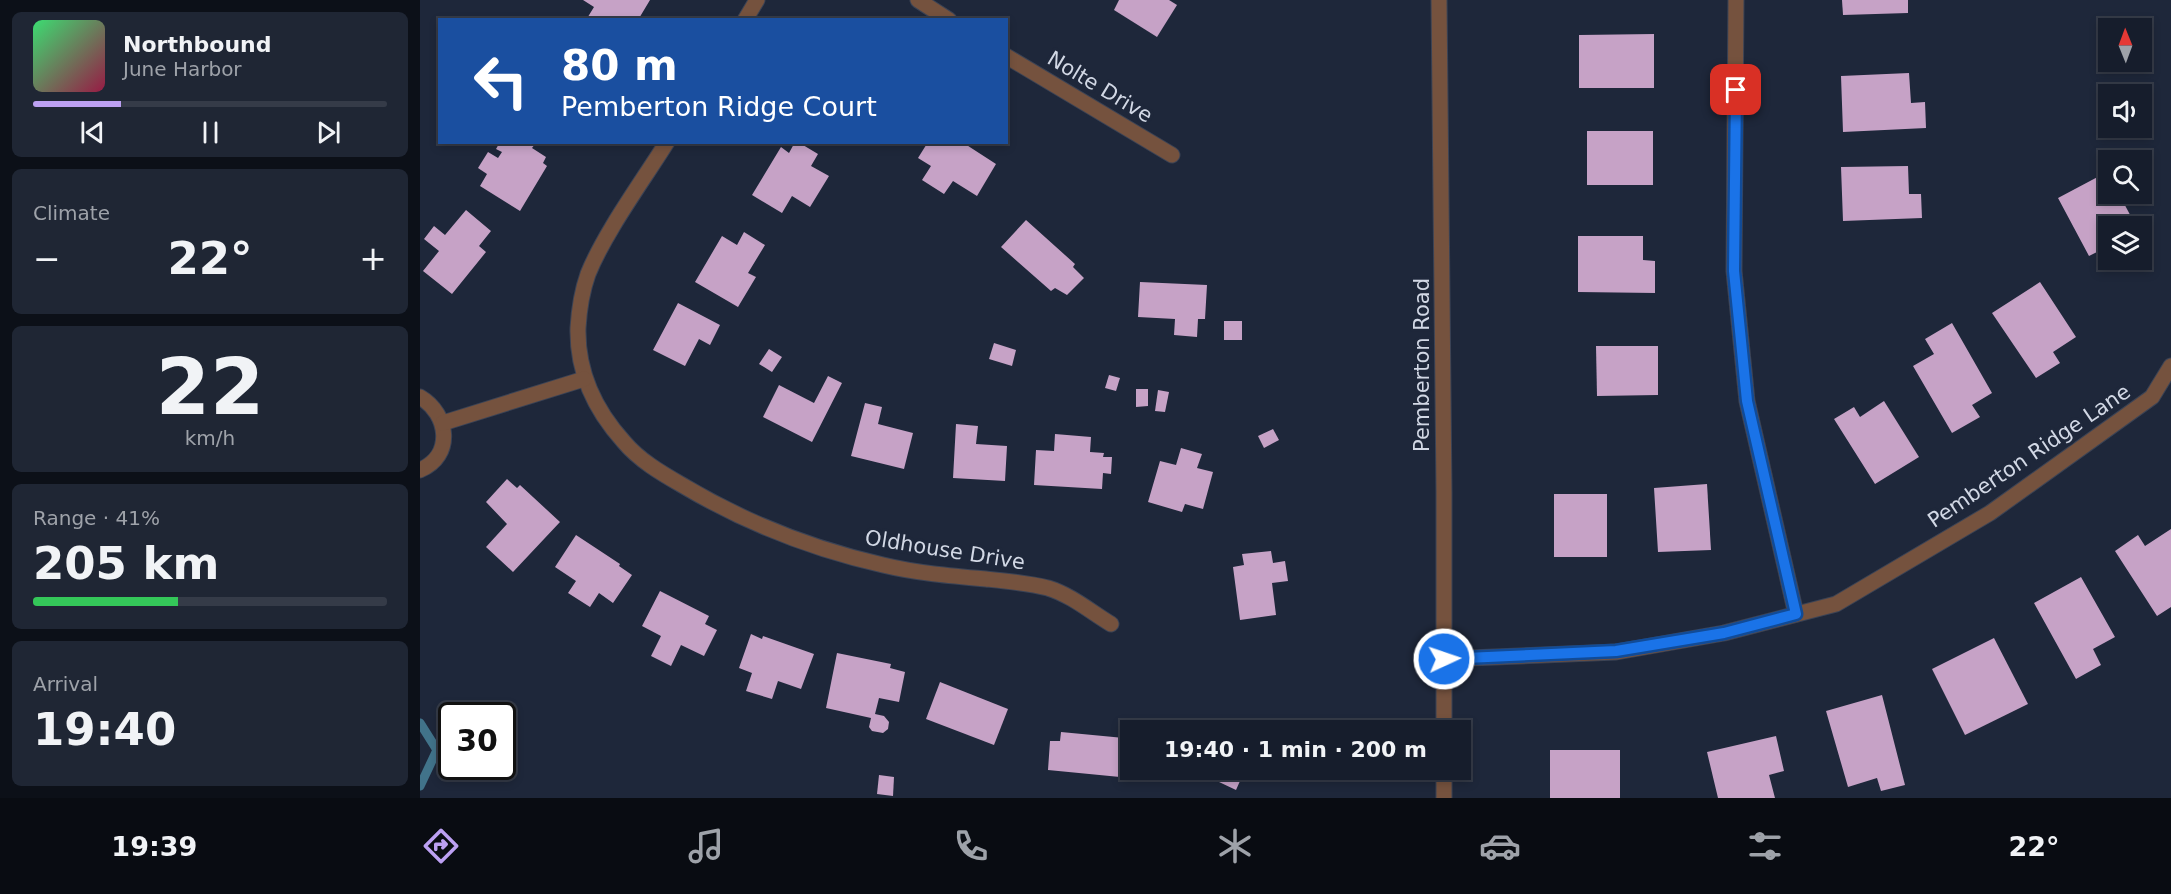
<!DOCTYPE html>
<meta charset="utf-8">
<style>
:root{--surface:#161d2c;--page:#1f2634;--text:#f1f3f6;--muted:#9ea2a9;--line:#353b48;--accent:#bca0f2}
body{margin:0;font-family:"DejaVu Sans",sans-serif;background:var(--page);color:var(--text);height:100vh;display:flex;flex-direction:column;font-size:22px;white-space:nowrap}
*{box-sizing:border-box;margin:0}
p{font-size:20px;color:var(--muted)}
.icon{flex:none;width:33px;height:33px;fill:none;stroke:currentColor;stroke-width:2;stroke-linecap:round;stroke-linejoin:round}
.map{position:relative;flex:1;overflow:hidden}
.drawer{display:flex;flex-direction:column;gap:12px;padding:12px;background:#0c1018;width:420px}
.drawer>*{flex:none}
.hud{position:absolute;left:18px;top:18px;width:570px;height:126px;border-radius:0px;box-shadow:0 3px 9px #0003,0 0 0 2px var(--line);background:#1a4fa0;color:#fff;overflow:hidden}
.needle{width:39px;rotate:359deg}
.tools{position:absolute;left:1678px;top:18px;display:grid;gap:12px}
.tools a{display:grid;place-items:center;width:54px;height:54px;border-radius:0px;background:var(--surface);box-shadow:0 3px 9px #0003,0 0 0 2px var(--line);font-size:30px}
.speed{position:absolute;left:18px;top:702px;display:flex;gap:12px;font-size:30px;font-weight:700;text-align:center}
.speed>*{display:grid;place-content:center;width:78px;height:78px;border-radius:50%;background:var(--surface);box-shadow:0 3px 9px #0003,0 0 0 2px var(--line);line-height:1}
.speed .limit{border:3px solid #111;border-radius:9px;background:#fff;color:#111}
.pin{position:absolute;display:grid;place-items:center;width:51px;height:51px;color:#fff;margin:-26px;border-radius:12px;box-shadow:0 3px 9px #0006}
.me{position:absolute;width:66px;margin:-33px;rotate:87deg;stroke-linejoin:round;filter:drop-shadow(0 0 4px #0008)}
.turn{display:flex;align-items:center;gap:21px;height:126px;padding:0 24px;font-size:27px}
.turn .icon{width:78px;height:78px;stroke-width:2.5}
.turn b{display:block;font-size:42px;line-height:51px}
.big{font-size:45px;font-weight:700;line-height:1.1}
.drawer .card{flex:1;display:flex;flex-direction:column;justify-content:center;gap:9px;min-width:0;padding:0 21px;border-radius:9px;background:var(--page)}
.drawer .dial{align-items:center;gap:0}
.dial b{font-size:78px;line-height:1}
.song{display:flex;align-items:center;gap:18px}
.cover{width:72px;height:72px;border-radius:9px;background:linear-gradient(135deg,hsl(140 70% 55%),hsl(340 70% 35%))}
.played{height:6px;border-radius:3px;background:linear-gradient(90deg,var(--accent) 25%,var(--line) 25%)}
.keys{display:flex;justify-content:space-around;direction:ltr}
.heat{display:flex;justify-content:space-between;align-items:center;font-size:33px;direction:ltr}
.charge{height:9px;border-radius:4px;background:linear-gradient(90deg,#34c759 41%,var(--line) 0)}
.trip{position:absolute;left:700px;top:720px;width:351px;height:60px;border-radius:0px;background:var(--surface);box-shadow:0 3px 9px #0003,0 0 0 2px var(--line);font-weight:700;line-height:60px;text-align:center}
.dock{display:flex;height:96px;justify-content:space-around;align-items:center;background:#090c12;color:var(--muted)}
.dock .icon{width:42px;height:42px}
.dock .selected{color:var(--accent)}
.dock b{font-size:27px;color:var(--text)}
main{display:flex;flex:1;min-height:0}
.map>svg:first-child{display:block}
.lines{fill:none;stroke-linecap:round;stroke-linejoin:round}
.stream{stroke:#41738a;stroke-width:9}
.building{fill:#c6a2c6}
.minor-casing{stroke:#3b4355;stroke-width:17}
.tertiary-casing{stroke:#3b4355;stroke-width:17}
.minor{stroke:#75523e;stroke-width:15}
.tertiary{stroke:#75523e;stroke-width:15}
.route-casing{stroke:#114b97;stroke-width:15}
.route{stroke:#1a73e8;stroke-width:10}
.labels{text-anchor:middle;dominant-baseline:central;stroke-width:6;stroke-linejoin:round;paint-order:stroke}
.street-label{font-size:21px;fill:#d2d8e5;stroke:#1e273a}
</style>
<main>
<section class="drawer">
<div class="card">
<div class="song"><i class="cover"></i><div><b>Northbound</b><p>June Harbor</p></div></div>
<div class="played"></div>
<div class="keys"><svg class="icon" aria-label="previous" viewBox="0 0 24 24"><path d="M18 5L8 12l10 7zM5 5v14"/></svg><svg class="icon" aria-label="pause" viewBox="0 0 24 24"><path d="M8 5v14M16 5v14"/></svg><svg class="icon" aria-label="next" viewBox="0 0 24 24"><path d="M6 5l10 7-10 7zM19 5v14"/></svg></div>
</div>
<div class="card"><p>Climate</p>
<div class="heat"><a>−</a><b class="big">22°</b><a>+</a></div>
</div>
<div class="card dial"><b>22</b><p>km/h</p></div>
<div class="card"><p>Range · 41%</p><b class="big">205 km</b><div class="charge"></div></div>
<div class="card"><p>Arrival</p><b class="big">19:40</b></div>
</section>
<div class="map">
<svg width="1751" height="798" viewBox="0 0 1751 798">
<rect width="100%" height="100%" fill="#1e273a"/>
<g class="lines">
<polyline class="stream" points="0,723 17,750 0,786"/>
</g>
<g class="building">
<polygon points="163,0 230,0 218,20 166,20 174,7"/>
<polygon points="699,0 749,0 757,5 737,37 694,10"/>
<polygon points="1422,0 1488,0 1488,13 1423,15"/>
<polygon points="1234,34 1234,88 1159,88 1159,35"/>
<polygon points="1489,73 1491,103 1505,102 1506,128 1423,132 1421,76"/>
<rect x="1167" y="131" width="66" height="54"/>
<polygon points="80,142 113,142 115,144 112,148 126,157 123,163 127,166 100,211 60,186 67,174 58,168 68,152 78,158 82,152 76,149"/>
<polygon points="375,142 378,142 398,154 391,166 409,176 390,207 372,196 362,213 332,195 361,147 369,153"/>
<polygon points="508,142 521,142 525,145 526,142 542,142 576,164 557,196 533,181 524,194 502,180 511,166 498,158"/>
<polygon points="1488,166 1489,194 1501,194 1502,218 1423,221 1421,167"/>
<polygon points="1687,172 1689,175 1689,194 1699,194 1716,226 1689,226 1689,246 1669,256 1638,198"/>
<polygon points="46,210 71,231 59,246 66,252 32,294 3,271 19,251 4,239 14,226 25,235"/>
<polygon points="606,220 655,264 653,267 664,278 647,295 635,288 631,291 581,247"/>
<polygon points="324,232 345,245 328,273 336,277 318,307 275,282 302,236 317,245"/>
<polygon points="1158,236 1223,236 1223,260 1235,261 1235,293 1158,292"/>
<polygon points="720,282 787,285 785,319 778,319 777,337 754,335 755,319 718,317"/>
<polygon points="1620,282 1656,337 1633,352 1640,363 1616,378 1572,313"/>
<polygon points="258,303 300,325 290,345 279,339 265,366 233,350"/>
<rect x="804" y="321" width="18" height="19"/>
<polygon points="1532,323 1572,393 1552,405 1560,417 1532,433 1493,366 1514,354 1505,339"/>
<polygon points="574,343 596,350 592,366 569,359"/>
<polygon points="1176,346 1238,346 1238,395 1177,396"/>
<polygon points="349,349 362,357 352,372 339,364"/>
<polygon points="689,375 700,378 696,391 685,388"/>
<polygon points="408,376 422,383 392,442 343,417 359,385 394,403"/>
<polygon points="716,389 728,389 728,406 716,407"/>
<polygon points="738,390 749,392 745,412 735,411"/>
<polygon points="1464,401 1499,457 1455,484 1414,419 1434,407 1440,417"/>
<polygon points="445,403 462,407 458,424 493,433 484,469 431,456"/>
<polygon points="536,424 558,426 556,444 587,446 585,481 533,478"/>
<polygon points="853,429 859,440 844,448 838,436"/>
<polygon points="635,434 671,437 670,452 684,453 683,457 692,457 691,474 683,473 682,489 614,485 616,450 634,451"/>
<polygon points="761,448 782,454 777,468 793,472 783,509 765,504 762,512 728,502 740,461 756,465"/>
<polygon points="87,479 97,488 100,485 140,522 93,572 66,547 87,524 66,502"/>
<polygon points="1287,484 1291,550 1238,552 1234,488"/>
<rect x="1134" y="494" width="53" height="63"/>
<polygon points="1751,529 1751,607 1737,616 1695,551 1718,535 1725,546"/>
<polygon points="156,535 200,564 199,566 212,575 193,603 179,593 170,607 148,593 156,581 135,567"/>
<polygon points="851,551 853,563 865,561 868,581 852,583 856,615 820,620 813,567 824,565 822,554"/>
<polygon points="1661,577 1695,637 1673,649 1681,665 1656,679 1614,603"/>
<polygon points="240,591 289,616 285,624 297,630 284,656 261,645 251,666 231,656 241,636 222,626"/>
<polygon points="331,634 342,639 343,636 394,654 381,689 358,681 352,699 326,691 332,673 319,668"/>
<polygon points="1574,638 1608,704 1545,735 1512,669"/>
<polygon points="417,653 471,664 470,668 485,672 479,702 459,698 455,714 464,716 469,722 468,729 463,733 452,731 449,727 451,718 406,708"/>
<polygon points="520,682 588,709 574,745 506,719"/>
<polygon points="1462,695 1485,785 1461,791 1457,778 1428,787 1406,711"/>
<polygon points="830,722 844,728 843,730 826,730"/>
<polygon points="641,732 704,738 700,777 628,770 630,741 640,741"/>
<polygon points="1356,736 1364,771 1349,775 1355,798 1298,798 1287,752"/>
<rect x="1130" y="750" width="70" height="48"/>
<polygon points="782,770 843,770 838,779 824,772 816,790 780,773"/>
<polygon points="459,775 474,777 473,796 457,794"/>
</g>
<g class="lines">
<defs>
<g id="minor">
<polyline points="498,0 529,20"/>
<polyline points="1316,0 1314,271 1327,401 1376,614"/>
<polyline points="325,20 337,0"/>
<polyline points="586,56 752,155"/>
<path d="M247 142C222 182 185 232 168 274 162 291 159 311 158 328 157 372 174 409 204 442 219 460 241 473 262 485 324 522 392 549 463 565 496 573 531 576 566 579 586 581 608 583 628 588 651 595 671 612 691 624"/>
<path d="M0 397C29 414 34 456 0 470"/>
<polyline points="23,423 164,379"/>
<polyline points="1024,659 1196,652 1304,633 1416,604 1570,513 1732,397 1751,366"/>
</g>
<g id="tertiary">
<polyline points="1019,0 1024,492 1024,730"/>
<polyline points="1024,770 1024,798"/>
</g>
</defs>
<use href="#minor" class="minor-casing"/>
<use href="#tertiary" class="tertiary-casing"/>
<use href="#minor" class="minor"/>
<use href="#tertiary" class="tertiary"/>
</g>
<g class="lines">
<defs>
<polyline id="route" points="1024,659 1196,651 1304,633 1376,614 1327,401 1314,271 1316,90"/>
</defs>
<use href="#route" class="route-casing"/>
<use href="#route" class="route"/>
</g>
<g class="labels">
<g class="street-label">
<text transform="translate(680 87) rotate(31)">Nolte Drive</text>
<text transform="translate(1002 365) rotate(-90)">Pemberton Road</text>
<text transform="translate(1609 456) rotate(-34)">Pemberton Ridge Lane</text>
<text transform="translate(525 550) rotate(9)">Oldhouse Drive</text>
</g>
</g>
</svg>
<div class="tools">
<a><svg class="needle" viewBox="-14 -14 28 28"><path d="M0-13l5 13h-10z" fill="#e53935"/><path d="M0 13l5-13h-10z" fill="#9ea2a9"/></svg></a>
<a><svg class="icon" aria-label="sound" viewBox="0 0 24 24"><path d="M4 9h4l5-4v14l-5-4H4zM17 9q2 3 0 6"/></svg></a>
<a><svg class="icon" aria-label="search" viewBox="0 0 24 24"><circle cx="10" cy="10" r="6"/><path d="M15 15l6 6"/></svg></a>
<a><svg class="icon" aria-label="layers" viewBox="0 0 24 24"><path d="M12 4l9 5-9 5-9-5zM3 14l9 5 9-5"/></svg></a>
</div>
<div class="speed"><div class="limit">30</div></div>
<div class="pin" style="left:1316px;top:90px;background:#d93025"><svg class="icon" aria-label="arrive" viewBox="0 0 24 24"><path d="M6 21V4h12l-3 4 3 4H6"/></svg></div>
<svg class="me" style="left:1024px;top:659px" viewBox="-20 -20 40 40"><circle r="17" fill="#1a73e8" stroke="#fff" stroke-width="3"/><path d="M0-11L8 9 0 5-8 9z" fill="#fff"/></svg>
<div class="trip">19:40 · 1 min · 200 m</div>
<div class="hud">
<div class="turn"><svg class="icon" aria-label="left" viewBox="0 0 24 24"><path d="M17 20v-9H6M10 6l-5 5 5 5"/></svg><div><b>80 m</b>Pemberton Ridge Court</div></div>
</div>
</div>
</main>
<nav class="dock">
<b>19:39</b>
<svg class="icon selected" aria-label="directions" viewBox="0 0 24 24"><path d="M12 3l9 9-9 9-9-9zM9 14v-3h6M13 9l2 2-2 2"/></svg>
<svg class="icon" aria-label="music" viewBox="0 0 24 24"><path d="M9 18V5l10-2v13"/><circle cx="6" cy="18" r="3"/><circle cx="16" cy="16" r="3"/></svg>
<svg class="icon" aria-label="phone" viewBox="0 0 24 24"><path d="M5 4h4l2 5-3 2q2 4 5 5l2-3 5 2v4C11 20 4 13 5 4z"/></svg>
<svg class="icon" aria-label="climate" viewBox="0 0 24 24"><path d="M12 3v18M4 7l16 10M4 17L20 7"/></svg>
<svg class="icon" aria-label="car" viewBox="0 0 24 24"><path d="M5 17H2v-5l4-1 3-4h7l3 4 3 1v5h-3M9 17h6M6 11h13"/><circle cx="7" cy="17" r="2"/><circle cx="17" cy="17" r="2"/></svg>
<svg class="icon" aria-label="filters" viewBox="0 0 24 24"><path d="M4 7h16M4 17h16"/><circle cx="9" cy="7" r="2"/><circle cx="15" cy="17" r="2"/></svg>
<b>22°</b>
</nav>
